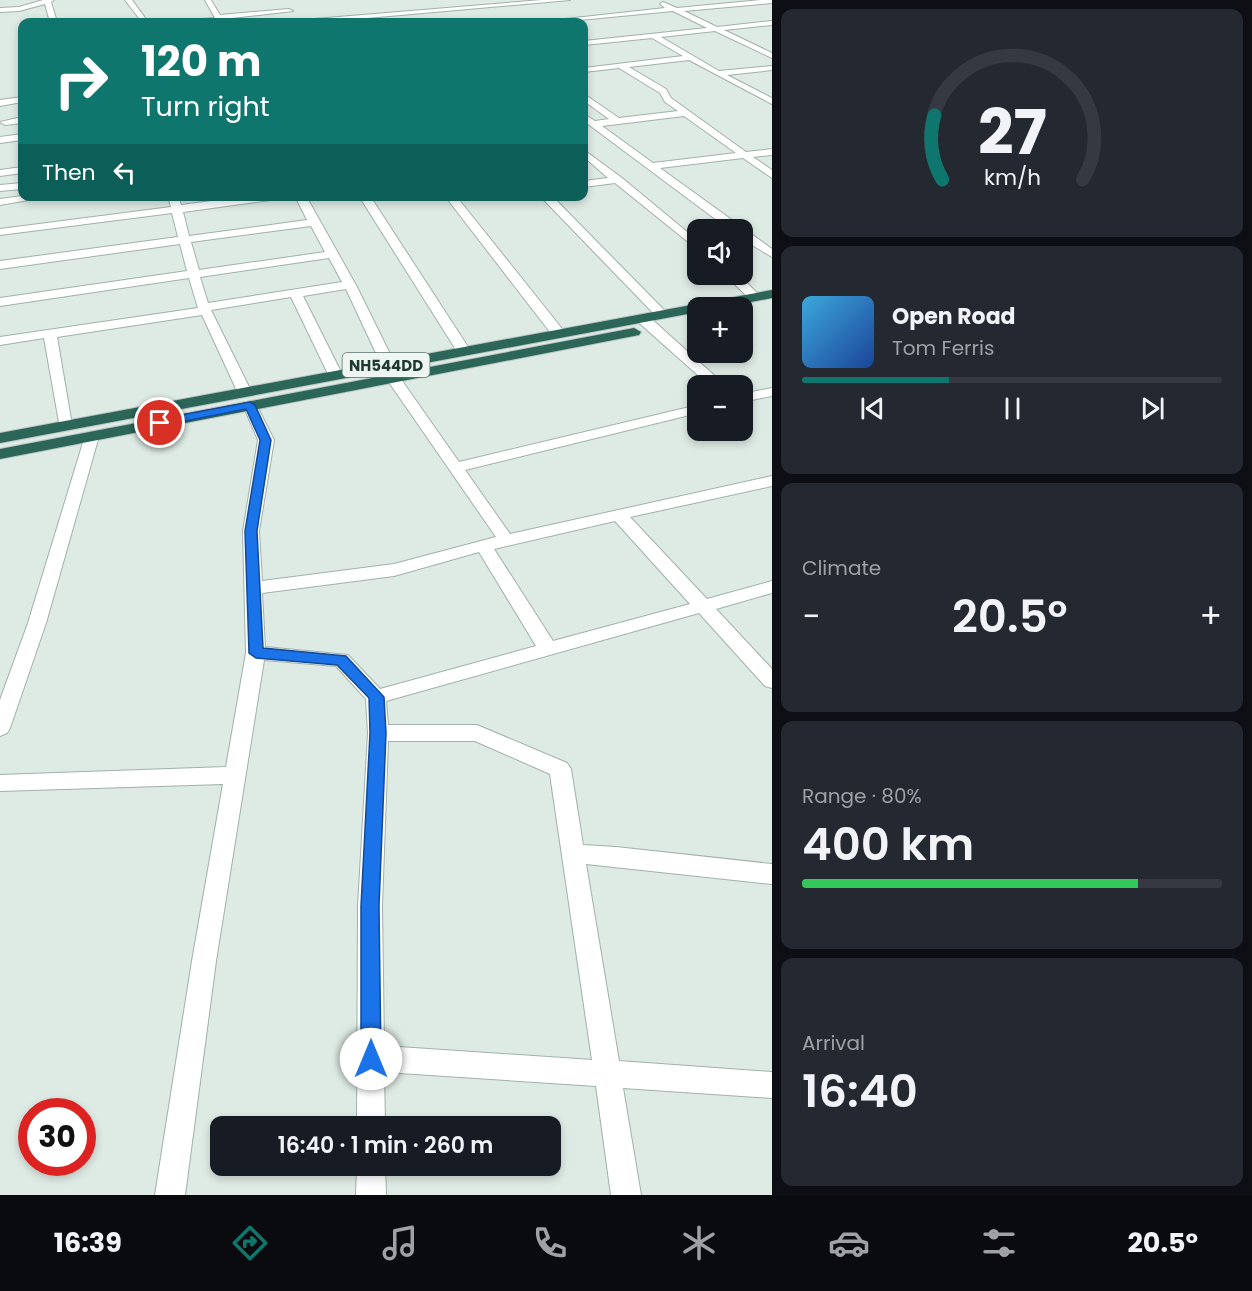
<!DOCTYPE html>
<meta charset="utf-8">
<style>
:root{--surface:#171b24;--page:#242831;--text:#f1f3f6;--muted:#9ea1a6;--line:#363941;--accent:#0f766e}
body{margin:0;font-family:Poppins,sans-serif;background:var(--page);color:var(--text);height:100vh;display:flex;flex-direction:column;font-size:22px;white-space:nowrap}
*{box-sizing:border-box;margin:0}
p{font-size:20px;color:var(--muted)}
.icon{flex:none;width:33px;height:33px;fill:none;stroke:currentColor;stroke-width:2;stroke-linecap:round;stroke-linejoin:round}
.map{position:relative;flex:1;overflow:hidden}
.side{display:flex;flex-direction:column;gap:9px;padding:9px;background:#0d0f14;width:480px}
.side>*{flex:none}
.top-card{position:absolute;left:18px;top:18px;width:570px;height:183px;border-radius:12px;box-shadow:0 3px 9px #0003;background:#0f766e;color:#fff;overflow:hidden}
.buttons{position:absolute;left:687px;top:219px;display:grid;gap:12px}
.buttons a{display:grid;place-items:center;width:66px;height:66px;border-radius:12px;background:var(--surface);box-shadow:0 3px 9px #0003;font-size:30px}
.speed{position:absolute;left:18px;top:1098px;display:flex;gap:12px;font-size:30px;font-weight:700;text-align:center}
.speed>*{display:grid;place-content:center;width:78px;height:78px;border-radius:50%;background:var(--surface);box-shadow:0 3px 9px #0003;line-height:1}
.speed .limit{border:9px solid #d22;background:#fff;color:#111}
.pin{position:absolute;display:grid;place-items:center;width:51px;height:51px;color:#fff;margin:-26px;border:3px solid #fff;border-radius:50%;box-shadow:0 2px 6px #0007}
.me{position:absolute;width:66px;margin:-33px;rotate:0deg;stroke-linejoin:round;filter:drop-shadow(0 0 4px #0008)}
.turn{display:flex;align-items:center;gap:21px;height:126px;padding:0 24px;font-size:27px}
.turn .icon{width:78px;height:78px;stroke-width:2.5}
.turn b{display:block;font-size:42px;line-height:51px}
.then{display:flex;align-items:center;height:57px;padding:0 24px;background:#0003;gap:12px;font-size:22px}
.big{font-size:45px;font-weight:600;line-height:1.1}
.side .tile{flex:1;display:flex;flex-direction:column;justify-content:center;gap:9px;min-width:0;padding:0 21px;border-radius:12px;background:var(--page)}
.side .dial{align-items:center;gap:0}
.dial svg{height:156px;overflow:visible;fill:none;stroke:var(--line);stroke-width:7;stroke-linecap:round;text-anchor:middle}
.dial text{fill:var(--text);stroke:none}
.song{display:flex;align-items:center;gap:18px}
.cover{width:72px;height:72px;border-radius:9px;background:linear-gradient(135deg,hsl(200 70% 55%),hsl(220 70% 35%))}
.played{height:6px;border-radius:3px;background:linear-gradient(90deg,var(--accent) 35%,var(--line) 35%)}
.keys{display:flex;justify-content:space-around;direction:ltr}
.heat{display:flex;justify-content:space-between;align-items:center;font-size:33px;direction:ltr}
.charge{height:9px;border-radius:4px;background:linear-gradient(90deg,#34c759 80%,var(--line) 0)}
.trip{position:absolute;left:210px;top:1116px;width:351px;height:60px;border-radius:12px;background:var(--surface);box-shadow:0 3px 9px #0003;font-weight:600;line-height:60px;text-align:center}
.dock{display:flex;height:96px;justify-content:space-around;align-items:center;background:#090b0e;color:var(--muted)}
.dock .icon{width:42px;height:42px}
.dock .on{color:var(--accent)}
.dock b{font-size:27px;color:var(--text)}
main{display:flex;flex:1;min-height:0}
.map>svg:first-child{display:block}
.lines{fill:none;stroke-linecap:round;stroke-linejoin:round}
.minor-casing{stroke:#a1b1ab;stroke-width:2}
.highway-casing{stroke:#bcc4c2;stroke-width:2}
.minor{fill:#fff;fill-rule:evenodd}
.highway{fill:#2b6659;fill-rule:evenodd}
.route{fill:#1a73e8;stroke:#114b97;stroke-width:1.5}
.labels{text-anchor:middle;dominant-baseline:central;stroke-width:5;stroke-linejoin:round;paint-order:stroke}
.shield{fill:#eef6f2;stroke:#5d726c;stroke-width:1.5}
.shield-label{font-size:15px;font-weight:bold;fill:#1f3932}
</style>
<main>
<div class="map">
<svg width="772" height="1195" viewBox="0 0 772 1195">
<rect width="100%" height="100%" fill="#deeae4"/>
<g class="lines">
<defs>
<g id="minor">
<polygon points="43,0 54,0 51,2 57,22 50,22 45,4 19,11 0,12 0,8 19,7"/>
<polygon points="125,0 132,0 148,22 142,22"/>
<polygon points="205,0 211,0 220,15 289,9 293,11 223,19 224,22 187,22 190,20 215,18"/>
<polygon points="542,0 570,0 322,22 298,22 302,20"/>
<path d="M761 0H772V3L684 11 717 27 772 21V25L724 30 772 53V58L715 31 661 37 719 71 772 66V70L727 75 772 98V104L689 60 629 67 666 89 671 98 746 152 772 149V155L753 157 772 170V178L743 158 660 168 772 249V257L742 239V230H730L584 121V114L595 121 609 119 584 101V94L619 118 678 111 665 102 660 93 619 68 584 72V68L683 56 652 38 584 45V41L707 28 673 11 559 22H538L665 8 660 4 663 2 677 8ZM684 116 736 153 653 163 602 126Z"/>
<polygon points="22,97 22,102 0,106 0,100"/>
<polygon points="22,117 22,123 5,125 0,122"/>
<polygon points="22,134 22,140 0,143 0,137"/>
<polygon points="584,150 622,178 698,241 698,250 615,183 584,187 584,181 608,178 584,157"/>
<polygon points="22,167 22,173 0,176 0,170"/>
<polygon points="22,183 22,189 0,191 0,185"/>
<polygon points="22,196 51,196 0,205 0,199"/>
<path d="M168 196H178L181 205 250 196H283L278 199 183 212 189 236 307 220 295 196H306L357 287 395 364 393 367H383L381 364 346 289 303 296 342 374 335 378 328 374 291 297 211 310 251 391 244 395 237 391 202 315 57 337 72 425 70 428H60L44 338 0 345V337L198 308 189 278 0 306V298L187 271 180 244 0 269V261L178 237 172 213 0 235V229L171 207ZM311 226 325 252 199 270 191 242ZM329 258 342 282 208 303 200 277Z"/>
<polygon points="359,196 370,196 470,350 468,353 458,353"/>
<polygon points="445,196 456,196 563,330 565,333 563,336 553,336"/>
<polygon points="540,196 552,196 665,311 667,314 665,317 657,317"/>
<polygon points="724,274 738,274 761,297 755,301 751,300"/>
<polygon points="642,314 647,315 726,386 710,386 637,321 636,318"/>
<path d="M393 374 398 375 459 462 698 405V413L465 470 510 534 772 476V486L630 517 707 599 772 581V593L716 609 772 669V688L765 686 699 613 386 701 388 725H477L567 763 571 769 583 845 616 847 772 864V884L586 864 619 1061 772 1072V1098L623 1088 641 1195H611L596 1086 384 1072 385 1126H357L358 906 368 733 366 699 336 666 264 660 216 961 185 1195H155L192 961 223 784 0 791V775L226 767 246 653 243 531 258 440 243 405 245 402H255L274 440 259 531 262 581 394 564 496 537 386 378ZM615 521 690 604 553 641 494 549ZM479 552 536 646 380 689 348 655 265 647 262 593 394 576ZM388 741H475L550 774 592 1060 384 1046 382 906Z"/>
<polygon points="772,388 772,396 742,402 742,394"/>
<polygon points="92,432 99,436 46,623 10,728 7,733 0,736 0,700 28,623 85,436"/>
<polygon points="357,1166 385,1166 386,1195 356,1195"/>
</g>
<g id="highway">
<polygon points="772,290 772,298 720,308 698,308 698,312 0,443 0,433"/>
<polygon points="634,328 641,332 639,335 0,459 0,449"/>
</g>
</defs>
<use href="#minor" class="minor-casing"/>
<use href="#highway" class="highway-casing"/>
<use href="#minor" class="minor"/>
<use href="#highway" class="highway"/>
</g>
<polygon class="route" points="250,402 255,405 271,440 257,531 263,648 346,656 384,697 386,733 379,906 381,1059 378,1065 371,1068 364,1065 361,1059 361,906 370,733 369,698 337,665 256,658 249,653 245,531 260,440 246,409 160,426 154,423 160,419"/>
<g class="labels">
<rect class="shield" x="342.5" y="353" width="87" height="24" rx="4.5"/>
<g class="shield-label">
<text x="386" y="365">NH544DD</text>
</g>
</g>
</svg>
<div class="buttons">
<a><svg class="icon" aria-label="sound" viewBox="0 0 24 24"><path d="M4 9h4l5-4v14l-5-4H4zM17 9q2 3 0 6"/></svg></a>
<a>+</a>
<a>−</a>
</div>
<div class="speed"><div class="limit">30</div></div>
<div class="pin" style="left:160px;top:423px;background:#d93025"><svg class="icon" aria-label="arrive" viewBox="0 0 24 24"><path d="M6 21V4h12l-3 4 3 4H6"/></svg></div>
<svg class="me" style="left:371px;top:1059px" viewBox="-20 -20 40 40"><circle r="19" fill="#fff"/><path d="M0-13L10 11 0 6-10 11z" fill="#1a73e8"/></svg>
<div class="trip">16:40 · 1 min · 260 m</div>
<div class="top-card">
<div class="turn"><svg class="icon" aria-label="right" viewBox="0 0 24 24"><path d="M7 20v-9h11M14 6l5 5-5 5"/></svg><div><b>120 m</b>Turn right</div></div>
<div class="then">Then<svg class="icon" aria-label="left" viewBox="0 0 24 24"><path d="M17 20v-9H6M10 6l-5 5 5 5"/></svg></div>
</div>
</div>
<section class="side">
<div class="tile dial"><svg viewBox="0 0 100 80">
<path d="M14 69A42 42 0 1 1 86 69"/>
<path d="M14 69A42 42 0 0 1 10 36" stroke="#0f766e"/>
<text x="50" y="56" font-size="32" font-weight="700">27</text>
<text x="50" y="72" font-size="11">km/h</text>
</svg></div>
<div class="tile">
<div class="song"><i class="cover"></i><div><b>Open Road</b><p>Tom Ferris</p></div></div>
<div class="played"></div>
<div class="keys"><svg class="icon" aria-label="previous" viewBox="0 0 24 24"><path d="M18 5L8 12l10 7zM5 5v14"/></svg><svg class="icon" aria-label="pause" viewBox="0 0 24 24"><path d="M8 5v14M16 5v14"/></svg><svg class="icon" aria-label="next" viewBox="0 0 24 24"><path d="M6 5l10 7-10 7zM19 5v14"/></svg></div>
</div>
<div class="tile"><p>Climate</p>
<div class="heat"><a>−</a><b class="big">20.5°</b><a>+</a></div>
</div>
<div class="tile"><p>Range · 80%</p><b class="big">400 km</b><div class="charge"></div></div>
<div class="tile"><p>Arrival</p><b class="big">16:40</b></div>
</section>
</main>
<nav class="dock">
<b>16:39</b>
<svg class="icon on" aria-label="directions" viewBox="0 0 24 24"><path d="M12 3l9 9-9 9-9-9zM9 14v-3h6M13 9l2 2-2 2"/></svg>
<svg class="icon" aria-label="music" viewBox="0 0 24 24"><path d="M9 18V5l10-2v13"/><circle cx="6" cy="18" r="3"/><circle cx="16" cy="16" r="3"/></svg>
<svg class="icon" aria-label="phone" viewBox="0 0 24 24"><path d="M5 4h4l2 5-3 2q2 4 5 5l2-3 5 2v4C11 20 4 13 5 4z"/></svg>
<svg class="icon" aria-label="climate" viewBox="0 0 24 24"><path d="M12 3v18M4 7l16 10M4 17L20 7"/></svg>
<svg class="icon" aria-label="car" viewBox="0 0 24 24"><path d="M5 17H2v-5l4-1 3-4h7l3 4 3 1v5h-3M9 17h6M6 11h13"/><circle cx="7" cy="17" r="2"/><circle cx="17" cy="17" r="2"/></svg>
<svg class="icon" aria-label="filters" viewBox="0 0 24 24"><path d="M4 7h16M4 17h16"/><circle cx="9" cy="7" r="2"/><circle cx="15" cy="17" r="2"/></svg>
<b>20.5°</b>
</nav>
